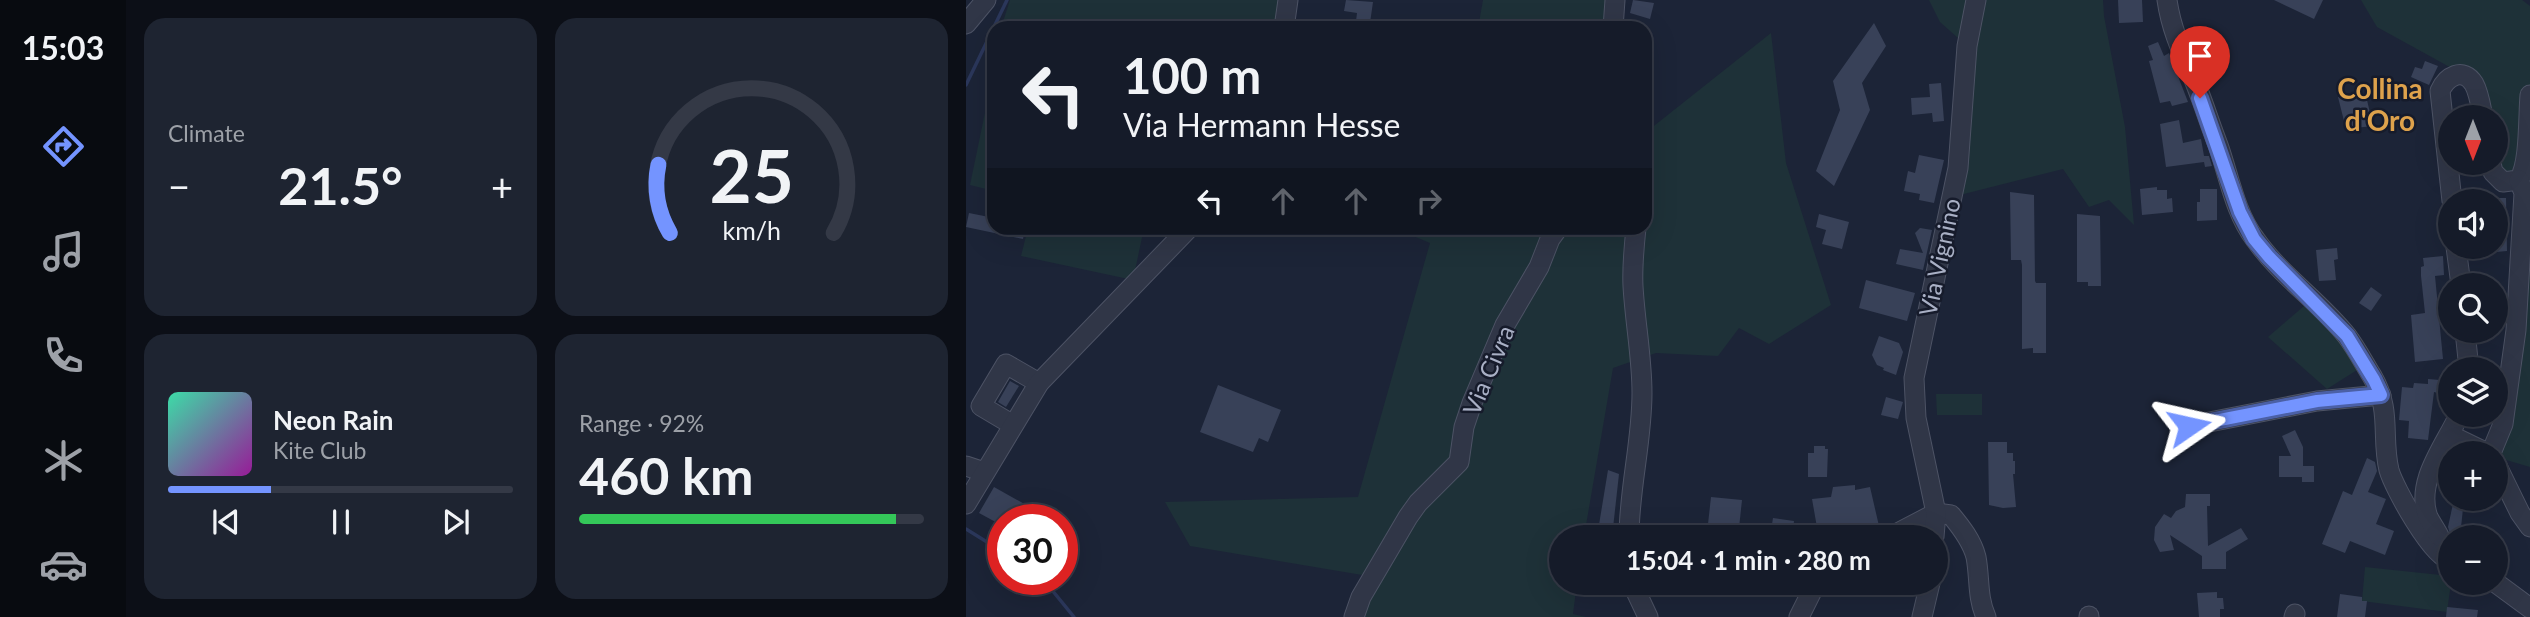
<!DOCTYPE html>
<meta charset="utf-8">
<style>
:root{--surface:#151b29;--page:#1e2431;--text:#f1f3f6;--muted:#9da1a8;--line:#343946;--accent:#7494ff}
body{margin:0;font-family:Lato,sans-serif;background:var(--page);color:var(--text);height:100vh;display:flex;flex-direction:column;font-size:26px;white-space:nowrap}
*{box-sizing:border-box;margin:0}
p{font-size:23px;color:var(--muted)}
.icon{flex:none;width:38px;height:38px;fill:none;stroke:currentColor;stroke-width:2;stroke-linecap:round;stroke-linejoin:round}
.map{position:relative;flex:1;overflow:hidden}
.drawer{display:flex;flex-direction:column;gap:18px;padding:18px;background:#0c0f17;width:840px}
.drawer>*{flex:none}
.guide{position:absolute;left:21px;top:21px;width:665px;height:214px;border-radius:21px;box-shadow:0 7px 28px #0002,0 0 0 2px var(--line);background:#151b29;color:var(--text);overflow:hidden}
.needle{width:46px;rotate:180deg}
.controls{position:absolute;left:1472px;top:105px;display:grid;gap:14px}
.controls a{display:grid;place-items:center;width:70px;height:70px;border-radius:50%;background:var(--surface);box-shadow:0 7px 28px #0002,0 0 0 2px var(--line);font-size:35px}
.speed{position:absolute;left:21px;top:504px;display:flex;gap:14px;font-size:35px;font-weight:700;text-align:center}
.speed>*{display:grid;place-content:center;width:91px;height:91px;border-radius:50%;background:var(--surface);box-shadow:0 7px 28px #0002,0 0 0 2px var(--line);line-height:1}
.speed .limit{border:10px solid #d22;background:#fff;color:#111}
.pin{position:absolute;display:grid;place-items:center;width:60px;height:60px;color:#fff;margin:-72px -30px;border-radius:50% 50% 50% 0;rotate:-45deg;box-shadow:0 0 7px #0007}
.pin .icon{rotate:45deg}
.me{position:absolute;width:77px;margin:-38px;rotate:79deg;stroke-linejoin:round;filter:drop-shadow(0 0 5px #0008)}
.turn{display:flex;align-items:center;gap:24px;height:147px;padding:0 21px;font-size:32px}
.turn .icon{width:91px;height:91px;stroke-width:2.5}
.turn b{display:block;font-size:49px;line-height:60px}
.lanes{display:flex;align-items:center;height:66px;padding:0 21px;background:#0003;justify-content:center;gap:35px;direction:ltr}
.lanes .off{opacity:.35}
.big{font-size:52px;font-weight:700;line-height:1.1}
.drawer .widget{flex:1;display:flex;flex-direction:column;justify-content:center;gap:10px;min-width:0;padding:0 24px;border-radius:21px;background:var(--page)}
.drawer .dial{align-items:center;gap:0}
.dial svg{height:182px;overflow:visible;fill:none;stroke:var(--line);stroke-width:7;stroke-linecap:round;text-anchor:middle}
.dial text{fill:var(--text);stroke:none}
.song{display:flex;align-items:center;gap:21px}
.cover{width:84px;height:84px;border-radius:10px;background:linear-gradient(135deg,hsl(160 70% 55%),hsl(300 70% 35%))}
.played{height:7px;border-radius:4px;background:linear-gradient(90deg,var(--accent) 30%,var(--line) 30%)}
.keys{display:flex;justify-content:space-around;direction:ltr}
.heat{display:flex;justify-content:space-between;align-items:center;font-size:38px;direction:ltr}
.charge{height:10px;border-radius:5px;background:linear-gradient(90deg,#34c759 92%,var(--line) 0)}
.drawer .tiles{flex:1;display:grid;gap:18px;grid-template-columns:repeat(2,1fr)}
.trip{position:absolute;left:583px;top:525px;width:399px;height:70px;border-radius:35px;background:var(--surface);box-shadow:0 7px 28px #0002,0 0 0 2px var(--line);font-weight:700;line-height:70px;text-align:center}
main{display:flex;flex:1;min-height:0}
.dock{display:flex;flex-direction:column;width:126px;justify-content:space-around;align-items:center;background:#080b10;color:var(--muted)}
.dock .icon{width:49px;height:49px}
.dock .active{color:var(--accent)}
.dock b{font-size:32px;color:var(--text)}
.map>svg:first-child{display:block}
.green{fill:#1e3138}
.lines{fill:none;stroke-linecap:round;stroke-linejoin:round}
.stream{stroke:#2b375b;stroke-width:3.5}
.building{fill:#384158}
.minor-casing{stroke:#4d5365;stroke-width:21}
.minor{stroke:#303647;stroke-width:19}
.route-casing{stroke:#4b60a6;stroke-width:18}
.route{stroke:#7494ff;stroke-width:12}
.labels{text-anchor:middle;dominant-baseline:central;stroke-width:5;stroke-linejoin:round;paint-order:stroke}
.street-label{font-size:24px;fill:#a9b0c5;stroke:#161b2b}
.quarter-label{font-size:28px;font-weight:bold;fill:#dea24c;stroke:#161b2b}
</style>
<main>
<nav class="dock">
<b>15:03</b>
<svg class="icon active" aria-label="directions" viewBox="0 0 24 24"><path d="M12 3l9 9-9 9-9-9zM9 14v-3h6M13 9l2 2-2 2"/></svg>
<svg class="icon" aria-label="music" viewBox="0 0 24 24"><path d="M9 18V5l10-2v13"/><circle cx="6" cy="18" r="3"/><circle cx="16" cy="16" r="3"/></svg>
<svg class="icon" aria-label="phone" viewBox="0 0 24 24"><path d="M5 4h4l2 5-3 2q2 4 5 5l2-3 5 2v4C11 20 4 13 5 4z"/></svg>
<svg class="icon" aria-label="climate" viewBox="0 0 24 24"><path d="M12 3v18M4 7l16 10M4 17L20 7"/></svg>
<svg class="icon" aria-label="car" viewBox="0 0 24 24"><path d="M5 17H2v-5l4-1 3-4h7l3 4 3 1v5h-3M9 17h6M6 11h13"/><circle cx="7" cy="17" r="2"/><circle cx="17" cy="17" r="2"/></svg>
</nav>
<section class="drawer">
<div class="tiles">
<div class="widget"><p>Climate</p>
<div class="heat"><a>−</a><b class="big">21.5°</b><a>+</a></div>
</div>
<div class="widget dial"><svg viewBox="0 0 100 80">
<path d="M14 69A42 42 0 1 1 86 69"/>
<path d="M14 69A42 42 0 0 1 9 39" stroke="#7494ff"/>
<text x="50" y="56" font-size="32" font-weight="700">25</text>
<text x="50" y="72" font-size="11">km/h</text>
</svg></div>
<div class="widget">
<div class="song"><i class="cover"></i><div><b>Neon Rain</b><p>Kite Club</p></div></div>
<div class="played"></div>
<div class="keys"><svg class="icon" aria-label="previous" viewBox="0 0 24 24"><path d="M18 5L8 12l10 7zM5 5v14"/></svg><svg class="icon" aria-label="pause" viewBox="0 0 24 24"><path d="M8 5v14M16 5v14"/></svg><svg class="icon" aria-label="next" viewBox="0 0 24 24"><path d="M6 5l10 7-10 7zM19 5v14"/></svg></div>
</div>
<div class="widget"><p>Range · 92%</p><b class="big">460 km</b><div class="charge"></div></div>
</div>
</section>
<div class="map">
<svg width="1564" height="617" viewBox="0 0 1564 617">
<rect width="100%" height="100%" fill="#1c2437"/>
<g class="green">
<polygon points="44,0 313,0 309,28 35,28"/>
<polygon points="517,0 649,0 647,28 512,28"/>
<polygon points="963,0 1137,0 1138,16 1159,127 1168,225 1143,200 1123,207 1097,169 986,197 1001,46 974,22"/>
<path d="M1395 0H1556L1564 6V467L1530 457 1558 192C1523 167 1530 156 1530 117H1517L1500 76 1411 27Z"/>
<polygon points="805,33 820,163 865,305 803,344 773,328 752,356 690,353 647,368 618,537 595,537 595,583 611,583 607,614 620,617 388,617 408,577 224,546 199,502 392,497 464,243 428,228 679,228 679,133"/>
<polygon points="28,69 28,191 4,185"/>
<polygon points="62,228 178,228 167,280 55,256"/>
<polygon points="1345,300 1399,365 1361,389 1302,337"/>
<polygon points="970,394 1016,394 1016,415 971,415"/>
<polygon points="1399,567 1484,576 1485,583 1481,612 1396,601"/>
</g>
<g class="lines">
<g class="stream">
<polyline points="0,85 41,0"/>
<polyline points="0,529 37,552"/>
<polyline points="77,579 108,617"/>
</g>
</g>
<g class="building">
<polygon points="380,0 407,2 404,23 390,21 391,13 378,11"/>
<polygon points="667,0 688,3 684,19 664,13"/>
<polygon points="1152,0 1176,0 1177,22 1153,23"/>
<polygon points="1308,0 1357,0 1348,19"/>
<polygon points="908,23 920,46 896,83 904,110 868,186 850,171 874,110 867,81"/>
<polygon points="1192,42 1198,56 1203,53 1222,102 1206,106 1204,101 1194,103 1183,61 1187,60 1182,46"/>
<polygon points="1459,61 1472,66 1463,85 1445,77 1449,67 1456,69"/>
<polygon points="975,83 978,121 967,122 966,113 946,115 945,98 964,97 963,84"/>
<polygon points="1395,92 1397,101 1401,100 1407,126 1380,129 1372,97"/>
<polygon points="1213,120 1217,143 1235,139 1238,156 1243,156 1246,166 1239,167 1238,162 1200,167 1194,124"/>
<polygon points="953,155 978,160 968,203 953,200 954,194 938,191 942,171 949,173"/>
<polygon points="1191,187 1191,190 1201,190 1201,199 1206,198 1207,212 1176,215 1174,189"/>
<polygon points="1234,189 1251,189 1251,220 1231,221 1231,202 1234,202"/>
<polygon points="1044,192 1068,195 1069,281 1070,283 1080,283 1080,353 1067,353 1067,348 1056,349 1056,265 1055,260 1045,260"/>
<polygon points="1530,198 1540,198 1541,251 1530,252"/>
<polygon points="3,213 28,218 28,228 59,228 57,239 0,227"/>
<polygon points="853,214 883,222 876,249 856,244 860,230 850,227"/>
<polygon points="1111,214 1134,216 1135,286 1122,286 1122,282 1111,282"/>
<polygon points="954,228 966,230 957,270 930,264 934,249 957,253 949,233"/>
<polygon points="1371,248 1372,259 1368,260 1370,280 1353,281 1350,250"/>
<polygon points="1477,256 1478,275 1469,276 1477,359 1449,362 1445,315 1459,313 1455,276 1455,267 1458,266 1457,258"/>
<polygon points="900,280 949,293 941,321 893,308"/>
<polygon points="1405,287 1416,295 1405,311 1393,303"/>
<polygon points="913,336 933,343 937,352 930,375 917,370 918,368 911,365 906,355"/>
<polygon points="1462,379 1474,380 1472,393 1468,392 1462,440 1442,438 1443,421 1433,420 1436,387 1447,388 1448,383 1462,384"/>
<polygon points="44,381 53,386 40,407 32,402"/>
<polygon points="252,385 315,410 302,442 293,438 287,452 234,432"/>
<polygon points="920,397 937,402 932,419 915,415"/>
<polygon points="1329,430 1337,447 1337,466 1348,466 1348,482 1336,482 1336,477 1313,477 1313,456 1325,456 1316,436"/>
<polygon points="1022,442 1041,442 1041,453 1047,453 1047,461 1049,461 1049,474 1047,474 1050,507 1037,508 1023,505"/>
<polygon points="848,446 859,446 859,449 862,449 861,477 842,477 842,453 848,453"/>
<polygon points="1401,458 1409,462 1411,471 1402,492 1420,499 1410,524 1428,531 1419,555 1384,541 1379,553 1356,544 1377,491 1386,495"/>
<polygon points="642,470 653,474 646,537 631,537"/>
<polygon points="889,485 889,490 904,487 913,526 878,532 875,530 852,533 846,499 865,497 867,487"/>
<polygon points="28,487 87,520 37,520 37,526 13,513"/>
<polygon points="1220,494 1244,494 1244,506 1241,506 1242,546 1275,528 1282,539 1260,552 1260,569 1236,569 1236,556 1204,535 1208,550 1194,552 1188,540 1189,527 1198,514 1205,518 1210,511 1219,507"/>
<polygon points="745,497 776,500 773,528 742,524"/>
<polygon points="1488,499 1498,499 1494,537 1485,537 1482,527"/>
<polygon points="807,518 828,521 826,537 804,537"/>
<polygon points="1251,592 1251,598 1257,598 1258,609 1254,609 1254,617 1233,617 1231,593"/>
<polygon points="1374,594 1396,597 1396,601 1401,601 1399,617 1371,617"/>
<polygon points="1481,607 1512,610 1511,617 1480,617"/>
</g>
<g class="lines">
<defs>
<g id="minor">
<path d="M1201 0C1205 28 1215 50 1226 75 1236 98 1243 122 1252 145 1263 176 1269 213 1289 239 1315 276 1353 301 1381 336 1390 348 1398 363 1406 376 1426 410 1415 436 1423 470 1428 488 1467 558 1484 560"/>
<polyline points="0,24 20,0"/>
<polyline points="318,28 322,0"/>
<polyline points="647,28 649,0"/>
<path d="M1525 163 1527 172 1537 182 1553 180C1564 163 1562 118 1564 95"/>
<path d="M1486 201 1474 91C1480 77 1497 66 1508 84 1513 93 1515 107 1517 117"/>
<polyline points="1490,247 1495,285"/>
<polyline points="1499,331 1503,369"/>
<polyline points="47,425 15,406 40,364 73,383"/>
<polyline points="1223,426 1351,401 1415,395"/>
<polyline points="1484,435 1521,453"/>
<polyline points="1525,453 1537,424 1550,330 1558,193 1553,180"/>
<polyline points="1530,464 1554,513 1564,527"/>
<polyline points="0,466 18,472"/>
<polyline points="0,504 73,383 223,228"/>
<path d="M1473 536C1470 530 1465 523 1462 517 1449 481 1479 446 1493 415"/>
<path d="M663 537C663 489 676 442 676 393 676 357 669 322 667 286 666 267 668 247 670 228"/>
<path d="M924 537 970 513 985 515C995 527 1006 541 1010 557 1014 578 1011 597 1020 617"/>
<polyline points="968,537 970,513 950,418 948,378 992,168 1001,46 1010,0"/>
<polyline points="666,583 682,617"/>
<polyline points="1530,583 1564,608"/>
<polyline points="1123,616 1123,617"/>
<polyline points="388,617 395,597 442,517 452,503 493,462 498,427 506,403 539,325 573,267 584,239 592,228"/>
<polyline points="833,617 850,583"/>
<polyline points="956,617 964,583"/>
<polyline points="1328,617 1329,614"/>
</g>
</defs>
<use href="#minor" class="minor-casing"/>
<use href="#minor" class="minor"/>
</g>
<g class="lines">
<defs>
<polyline id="route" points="1223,426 1351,401 1415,395 1408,380 1381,336 1303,257 1288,239 1274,212 1234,98"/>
</defs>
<use href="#route" class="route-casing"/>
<use href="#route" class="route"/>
</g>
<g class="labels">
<g class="street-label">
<text transform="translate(973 257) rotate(-78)">Via Vignino</text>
<text transform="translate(522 370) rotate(-67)">Via Civra</text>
</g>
<g class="quarter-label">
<text x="1414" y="88">Collina<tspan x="1414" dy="32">d'Oro</tspan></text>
</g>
</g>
</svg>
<div class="controls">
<a><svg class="needle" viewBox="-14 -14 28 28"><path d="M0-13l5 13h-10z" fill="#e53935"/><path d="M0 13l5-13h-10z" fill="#9da1a8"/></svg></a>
<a><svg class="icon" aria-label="sound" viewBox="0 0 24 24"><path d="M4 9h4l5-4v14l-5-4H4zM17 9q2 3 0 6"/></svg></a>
<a><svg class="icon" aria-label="search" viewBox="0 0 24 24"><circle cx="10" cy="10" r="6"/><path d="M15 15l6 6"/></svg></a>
<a><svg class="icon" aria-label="layers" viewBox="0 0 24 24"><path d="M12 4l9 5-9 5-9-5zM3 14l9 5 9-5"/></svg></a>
<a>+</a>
<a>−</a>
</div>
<div class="speed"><div class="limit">30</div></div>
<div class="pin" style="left:1234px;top:98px;background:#d93025"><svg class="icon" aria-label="arrive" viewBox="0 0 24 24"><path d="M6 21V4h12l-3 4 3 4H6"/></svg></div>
<svg class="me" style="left:1223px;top:426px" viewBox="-20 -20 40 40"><path d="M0-17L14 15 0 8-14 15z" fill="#7494ff" stroke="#fff" stroke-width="4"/></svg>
<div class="trip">15:04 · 1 min · 280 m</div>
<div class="guide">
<div class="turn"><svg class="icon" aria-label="left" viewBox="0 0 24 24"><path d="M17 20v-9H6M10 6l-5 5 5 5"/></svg><div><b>100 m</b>Via Hermann Hesse</div></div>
<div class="lanes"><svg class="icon" aria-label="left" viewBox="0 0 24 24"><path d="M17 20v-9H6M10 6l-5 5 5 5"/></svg><svg class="icon off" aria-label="ahead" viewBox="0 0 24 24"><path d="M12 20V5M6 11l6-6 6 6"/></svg><svg class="icon off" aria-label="ahead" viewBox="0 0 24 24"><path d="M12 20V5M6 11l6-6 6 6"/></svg><svg class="icon off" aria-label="right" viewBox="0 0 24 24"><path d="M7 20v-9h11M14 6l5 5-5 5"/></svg></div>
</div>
</div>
</main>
